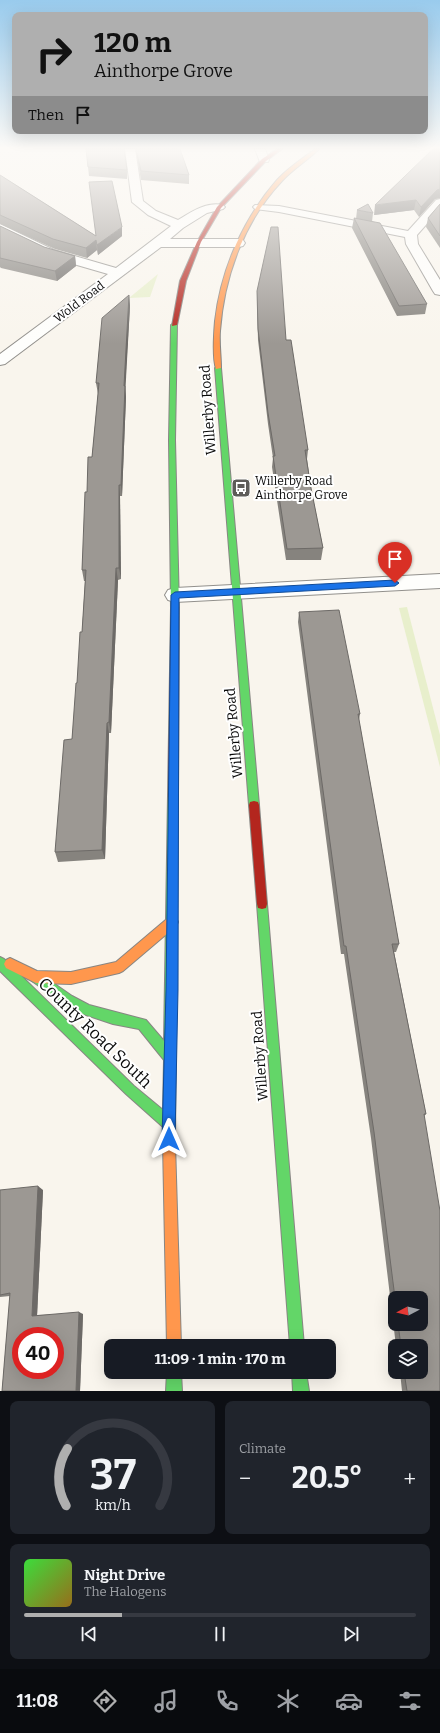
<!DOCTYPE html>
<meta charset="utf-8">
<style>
:root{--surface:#171b24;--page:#20242c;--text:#f1f3f6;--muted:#9ea1a6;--line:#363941;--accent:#afafaf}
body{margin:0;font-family:Bitter,serif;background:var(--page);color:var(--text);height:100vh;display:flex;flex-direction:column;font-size:15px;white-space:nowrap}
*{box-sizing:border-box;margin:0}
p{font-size:13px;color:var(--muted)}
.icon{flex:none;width:22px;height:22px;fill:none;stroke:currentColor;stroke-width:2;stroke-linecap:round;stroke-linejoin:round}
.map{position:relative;height:1391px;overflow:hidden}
.details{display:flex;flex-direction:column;gap:10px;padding:10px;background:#0d0f14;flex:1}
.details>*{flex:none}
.hud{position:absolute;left:12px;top:12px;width:416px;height:122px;border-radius:8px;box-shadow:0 4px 16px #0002;background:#afafaf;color:#111;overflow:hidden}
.needle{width:26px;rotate:263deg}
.tools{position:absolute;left:388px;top:1291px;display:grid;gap:8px}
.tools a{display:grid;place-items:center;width:40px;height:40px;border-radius:8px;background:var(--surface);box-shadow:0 4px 16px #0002;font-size:20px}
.speed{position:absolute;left:12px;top:1327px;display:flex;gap:8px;font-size:20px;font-weight:700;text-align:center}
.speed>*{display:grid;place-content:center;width:52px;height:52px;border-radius:50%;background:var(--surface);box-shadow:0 4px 16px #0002;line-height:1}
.speed .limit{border:6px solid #d22;background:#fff;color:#111}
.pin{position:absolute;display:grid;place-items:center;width:34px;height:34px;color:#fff;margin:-41px -17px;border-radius:50% 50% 50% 0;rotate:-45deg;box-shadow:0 0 4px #0007}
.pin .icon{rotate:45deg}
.me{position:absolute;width:44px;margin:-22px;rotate:0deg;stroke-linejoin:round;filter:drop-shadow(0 0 3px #0008)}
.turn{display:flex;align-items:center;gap:14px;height:84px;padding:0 16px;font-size:18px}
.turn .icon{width:52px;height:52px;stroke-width:2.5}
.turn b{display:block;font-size:28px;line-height:34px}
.then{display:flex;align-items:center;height:38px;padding:0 16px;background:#0003;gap:8px;font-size:15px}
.big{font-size:30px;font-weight:700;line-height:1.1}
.details .tile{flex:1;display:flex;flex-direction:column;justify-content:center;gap:6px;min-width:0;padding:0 14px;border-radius:8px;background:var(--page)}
.details .dial{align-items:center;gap:0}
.dial svg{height:104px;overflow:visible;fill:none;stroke:var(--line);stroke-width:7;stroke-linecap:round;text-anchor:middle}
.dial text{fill:var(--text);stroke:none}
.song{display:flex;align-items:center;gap:12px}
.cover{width:48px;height:48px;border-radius:6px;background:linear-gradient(135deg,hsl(120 70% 55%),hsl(40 70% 35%))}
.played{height:4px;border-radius:2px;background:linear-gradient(90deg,var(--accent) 25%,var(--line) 25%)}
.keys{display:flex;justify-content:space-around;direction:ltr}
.heat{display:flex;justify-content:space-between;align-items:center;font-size:22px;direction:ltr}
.details .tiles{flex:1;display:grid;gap:10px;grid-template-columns:1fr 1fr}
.tile:last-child{grid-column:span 2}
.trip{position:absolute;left:104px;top:1339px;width:232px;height:40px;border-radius:8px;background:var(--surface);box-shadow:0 4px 16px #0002;font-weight:700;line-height:40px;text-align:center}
.dock{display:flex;height:64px;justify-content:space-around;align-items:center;background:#090b0e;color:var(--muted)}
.dock .icon{width:28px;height:28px}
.dock .active{color:var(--accent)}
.dock b{font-size:18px;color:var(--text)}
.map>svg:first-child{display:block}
.green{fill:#e8efcc}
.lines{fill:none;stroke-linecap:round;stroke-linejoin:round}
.street-casing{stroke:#92908c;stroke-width:2}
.fast-casing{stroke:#888683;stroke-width:2}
.slow-casing{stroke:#888683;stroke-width:2}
.jam-casing{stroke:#888683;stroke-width:2}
.street{fill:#fefefc;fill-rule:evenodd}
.fast{fill:#63d668;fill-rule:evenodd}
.slow{fill:#ff974d;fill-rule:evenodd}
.jam{fill:#b3261e;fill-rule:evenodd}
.wall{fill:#86837e;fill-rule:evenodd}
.shaded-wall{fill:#6d6a67}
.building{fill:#9c9893;stroke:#6d6a67;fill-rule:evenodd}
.route{fill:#1a73e8;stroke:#114b97}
.labels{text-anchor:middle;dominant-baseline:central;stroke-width:4;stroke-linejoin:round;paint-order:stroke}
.far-street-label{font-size:12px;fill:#0a0a0a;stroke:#fff}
.far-poi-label{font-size:12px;fill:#0a0a0a;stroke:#fff;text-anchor:start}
.street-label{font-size:14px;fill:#0a0a0a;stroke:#fff}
.near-street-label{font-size:17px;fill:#0a0a0a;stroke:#fff}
</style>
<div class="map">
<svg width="440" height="1391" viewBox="0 0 440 1391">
<rect width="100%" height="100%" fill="#f9f5ed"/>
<g class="green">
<polygon points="158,274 150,297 129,298"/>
<polygon points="407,607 440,735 440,767 399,608"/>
</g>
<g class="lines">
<defs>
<g id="street">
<path d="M125 149H135L143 201 156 211 178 220C191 212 207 201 223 205L225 207 223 209 207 213 183 228 170 239H239L243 240 245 243 243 246 239 247H161L5 364 0 365V354L108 274 46 256 0 233V224L54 250 116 268 171 226 148 215 132 202Z"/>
<polygon points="255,149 265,149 269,160 268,162 260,162"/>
<polygon points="440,199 440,209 417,235 418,244 440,280 440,295 435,294 433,291 406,244 405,237 279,212 255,209 253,207 255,205 279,206 408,231 436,200"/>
<polygon points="440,574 440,588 175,602 168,600 165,595 168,590 175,588"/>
</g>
<g id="fast">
<polygon points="174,323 177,325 175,440 179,608 175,611 171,608 169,440 171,325"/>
<polygon points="218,366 221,368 259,805 258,808 254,809 250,808 249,805 215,368"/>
<polygon points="173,792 176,793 178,796 175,1143 174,1148 169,1149 164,1148 163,1143 163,1127 126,1094 0,971 0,957 4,959 134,1086 163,1110 164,1060 139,1029 113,1024 83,1014 64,1004 32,981 30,977 32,973 36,971 72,996 89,1005 146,1020 164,1041 168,796 170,793"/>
<polygon points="262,899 266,900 267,904 304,1346 290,1346 257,904 258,900"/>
<polygon points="167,1372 181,1372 182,1391 166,1391"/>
<polygon points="292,1372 306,1372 309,1391 293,1391"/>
</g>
<g id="slow">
<path d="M315 149H319C308 160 293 169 282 181 244 221 224 277 220 331 219 343 221 356 221 368L216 369C212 356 214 334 215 321 221 269 243 219 277 180 288 168 302 159 315 149Z"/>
<polygon points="172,917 176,918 178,922 176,926 123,971 119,973 71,984 36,983 6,968 4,964 6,960 10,958 37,971 71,972 116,962 168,918"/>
<polygon points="169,1137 174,1138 175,1143 181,1346 167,1346 163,1143 164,1138"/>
</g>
<g id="jam">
<polygon points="277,149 282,149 266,161 221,208 201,242 186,281 177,325 172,326 180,281 197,242 217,207 262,159"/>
<polygon points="175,605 179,608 178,796 176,799 173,800 170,799 168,796 171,608"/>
<polygon points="254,801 258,802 259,805 267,904 266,908 262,909 258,908 257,904 249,805 250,802"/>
</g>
</defs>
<use href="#street" class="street-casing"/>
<use href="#fast" class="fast-casing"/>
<use href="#slow" class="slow-casing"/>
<use href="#jam" class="jam-casing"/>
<use href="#street" class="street"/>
<use href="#fast" class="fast"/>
<use href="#slow" class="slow"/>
<use href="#jam" class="jam"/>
</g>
<g class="wall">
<polygon points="86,149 127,170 127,179 89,176"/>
<polygon points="135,149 180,149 189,175 189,184 141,180"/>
<polygon points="440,149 440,198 435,199 419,217 414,210 374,215"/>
<polygon points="0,175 96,236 122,236 98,255 97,250 87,258 55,249 0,224"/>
<polygon points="440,204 440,248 426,227 428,218"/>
<polygon points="357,210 373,213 372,222 427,304 425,314 397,316 352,228 354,218 356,219"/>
<polygon points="0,226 44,247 75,256 76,266 57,281 1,268 0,267"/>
<polygon points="257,291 286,340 308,450 307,459 311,488 323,548 321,560 286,560 272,467 273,458 268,424 258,340 257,302"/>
<polygon points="129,295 130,306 125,386 126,397 122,496 120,496 121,579 118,580 111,733 109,733 105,859 58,862 55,852 72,739 82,632 85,581 84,581 82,570 87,492 92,457 98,394 96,383"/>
<path d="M299 612 360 714 359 720 399 944 396 952H394L426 1114 424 1116 440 1391H402L400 1372H421V1346H396L371 1138 344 954H341L298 622ZM395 1298 421 1324H395Z"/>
<polygon points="0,1190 43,1190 37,1315 83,1314 80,1391 2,1391 10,1296 0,1297"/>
</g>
<g class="shaded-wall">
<polygon points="440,189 440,198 435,199 419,217 421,207 437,190"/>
<polygon points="416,200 414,210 374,215 375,205"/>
<polygon points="122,227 122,236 98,255 97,245"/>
<polygon points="96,240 97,250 87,258 86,248"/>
<polygon points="75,256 76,266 57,281 55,271"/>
<polygon points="129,295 130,306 125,397 124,386"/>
<polygon points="125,386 126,397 122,496 121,485"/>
<polygon points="119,485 120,496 121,579 119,568"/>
<polygon points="116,568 118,580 111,733 109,722"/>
<polygon points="107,723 109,733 105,859 102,850"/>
<polygon points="38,1186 43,1190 37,1317 32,1316"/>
<polygon points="79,1312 83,1314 80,1391 76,1391"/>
</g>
<g class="building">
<polygon points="86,149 124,149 127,170 88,167"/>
<polygon points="136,149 180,149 189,175 141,171"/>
<polygon points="433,149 440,149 440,189 437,190 421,207 416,200 375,205"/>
<polygon points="0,175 96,236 89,182 112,181 122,227 97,245 96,240 86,248 53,239 0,215"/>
<polygon points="368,204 373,213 357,210"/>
<polygon points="440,204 440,236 428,218"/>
<polygon points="354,218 380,223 427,304 399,306"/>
<polygon points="0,226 44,247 75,256 55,271 0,258"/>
<polygon points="271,227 278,227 286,340 291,340 308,450 305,450 311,488 323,548 287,549 273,456 275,456 268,413 258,329 257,291"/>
<polygon points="129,295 124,386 125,386 121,485 119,485 119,568 116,568 109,722 107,723 102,850 55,852 64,740 72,739 76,683 77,683 80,632 82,632 86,570 82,570 85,492 87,492 88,457 92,457 99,383 96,383 102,318"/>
<polygon points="339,610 360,714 358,714 399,944 392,944 426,1114 424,1114 440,1211 440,1391 407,1391 404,1372 421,1372 421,1346 401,1346 398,1324 421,1324 421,1298 395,1298 374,1132 346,946 344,946 299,612"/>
<path d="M38 1186 32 1316 79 1312 76 1391H2L10 1293 0 1295V1190ZM21 1336H55V1370H21Z"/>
</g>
<linearGradient id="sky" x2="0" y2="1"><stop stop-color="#99cbed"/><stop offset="0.43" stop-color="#fcfaf7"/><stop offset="1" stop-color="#fcfaf7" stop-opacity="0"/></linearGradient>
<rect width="440" height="344" fill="url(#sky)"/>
<polygon class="route" points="395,580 399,583 395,586 179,598 178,990 175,1139 174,1144 169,1145 164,1144 162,1139 166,990 171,595 175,592"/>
<defs>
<symbol id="bus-square" viewBox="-11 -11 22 22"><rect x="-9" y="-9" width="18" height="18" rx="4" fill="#5e5c59" stroke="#fff"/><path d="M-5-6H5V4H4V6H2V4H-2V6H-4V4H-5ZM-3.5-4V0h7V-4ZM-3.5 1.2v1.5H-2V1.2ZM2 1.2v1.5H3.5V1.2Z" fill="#fff"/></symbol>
</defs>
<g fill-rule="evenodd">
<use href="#bus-square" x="230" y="477" width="22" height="22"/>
</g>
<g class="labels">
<g class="far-street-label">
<text transform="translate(79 302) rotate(-37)">Wold Road</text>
</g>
<g class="far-poi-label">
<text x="255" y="481">Willerby Road<tspan x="255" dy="14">Ainthorpe Grove</tspan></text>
</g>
<g class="street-label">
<text transform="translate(208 410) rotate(-94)">Willerby Road</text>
<text transform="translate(234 733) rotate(-95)">Willerby Road</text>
<text transform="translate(260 1056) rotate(-94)">Willerby Road</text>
</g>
<g class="near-street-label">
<text transform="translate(95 1033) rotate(44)">County Road South</text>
</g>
</g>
</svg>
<div class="tools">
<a><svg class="needle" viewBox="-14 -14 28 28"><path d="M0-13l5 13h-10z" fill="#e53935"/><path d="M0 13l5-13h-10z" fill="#9ea1a6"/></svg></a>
<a><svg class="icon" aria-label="layers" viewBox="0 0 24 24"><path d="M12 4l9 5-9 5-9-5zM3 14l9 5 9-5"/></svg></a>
</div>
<div class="speed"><div class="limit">40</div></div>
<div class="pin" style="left:395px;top:583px;background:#d93025"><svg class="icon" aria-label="arrive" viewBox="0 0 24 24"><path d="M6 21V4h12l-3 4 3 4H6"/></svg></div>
<svg class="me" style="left:169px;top:1139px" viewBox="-20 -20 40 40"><path d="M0-17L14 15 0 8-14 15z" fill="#1a73e8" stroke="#fff" stroke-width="4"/></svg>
<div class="trip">11:09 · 1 min · 170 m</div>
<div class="hud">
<div class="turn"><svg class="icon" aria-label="right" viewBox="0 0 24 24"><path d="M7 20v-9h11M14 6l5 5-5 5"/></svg><div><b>120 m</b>Ainthorpe Grove</div></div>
<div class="then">Then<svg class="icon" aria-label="arrive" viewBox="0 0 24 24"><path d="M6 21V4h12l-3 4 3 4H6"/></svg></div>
</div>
</div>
<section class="details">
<div class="tiles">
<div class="tile dial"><svg viewBox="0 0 100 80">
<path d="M14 69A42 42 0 1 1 86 69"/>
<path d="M14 69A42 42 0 0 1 15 25" stroke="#afafaf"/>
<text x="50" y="56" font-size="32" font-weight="700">37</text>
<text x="50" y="72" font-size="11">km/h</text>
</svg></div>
<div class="tile"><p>Climate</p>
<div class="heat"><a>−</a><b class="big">20.5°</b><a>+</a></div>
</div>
<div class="tile">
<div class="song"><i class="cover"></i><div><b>Night Drive</b><p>The Halogens</p></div></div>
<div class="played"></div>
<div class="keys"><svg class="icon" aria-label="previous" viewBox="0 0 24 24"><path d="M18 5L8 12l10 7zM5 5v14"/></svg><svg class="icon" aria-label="pause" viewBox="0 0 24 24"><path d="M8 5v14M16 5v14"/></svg><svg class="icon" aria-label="next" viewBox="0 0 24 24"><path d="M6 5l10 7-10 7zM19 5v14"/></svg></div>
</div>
</div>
</section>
<nav class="dock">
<b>11:08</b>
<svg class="icon active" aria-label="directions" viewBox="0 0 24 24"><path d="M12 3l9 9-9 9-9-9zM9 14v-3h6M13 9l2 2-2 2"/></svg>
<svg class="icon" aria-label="music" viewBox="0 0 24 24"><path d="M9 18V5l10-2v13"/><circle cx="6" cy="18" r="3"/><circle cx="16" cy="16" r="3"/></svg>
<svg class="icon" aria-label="phone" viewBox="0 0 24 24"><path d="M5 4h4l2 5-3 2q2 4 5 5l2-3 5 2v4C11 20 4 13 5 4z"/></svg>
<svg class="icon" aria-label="climate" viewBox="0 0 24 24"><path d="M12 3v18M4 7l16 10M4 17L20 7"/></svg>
<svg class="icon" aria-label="car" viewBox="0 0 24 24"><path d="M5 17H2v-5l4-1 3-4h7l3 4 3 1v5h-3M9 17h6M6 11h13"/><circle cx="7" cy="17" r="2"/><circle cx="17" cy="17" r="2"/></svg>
<svg class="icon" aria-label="filters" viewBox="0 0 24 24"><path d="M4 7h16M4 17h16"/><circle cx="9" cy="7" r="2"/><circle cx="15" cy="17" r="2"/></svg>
</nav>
